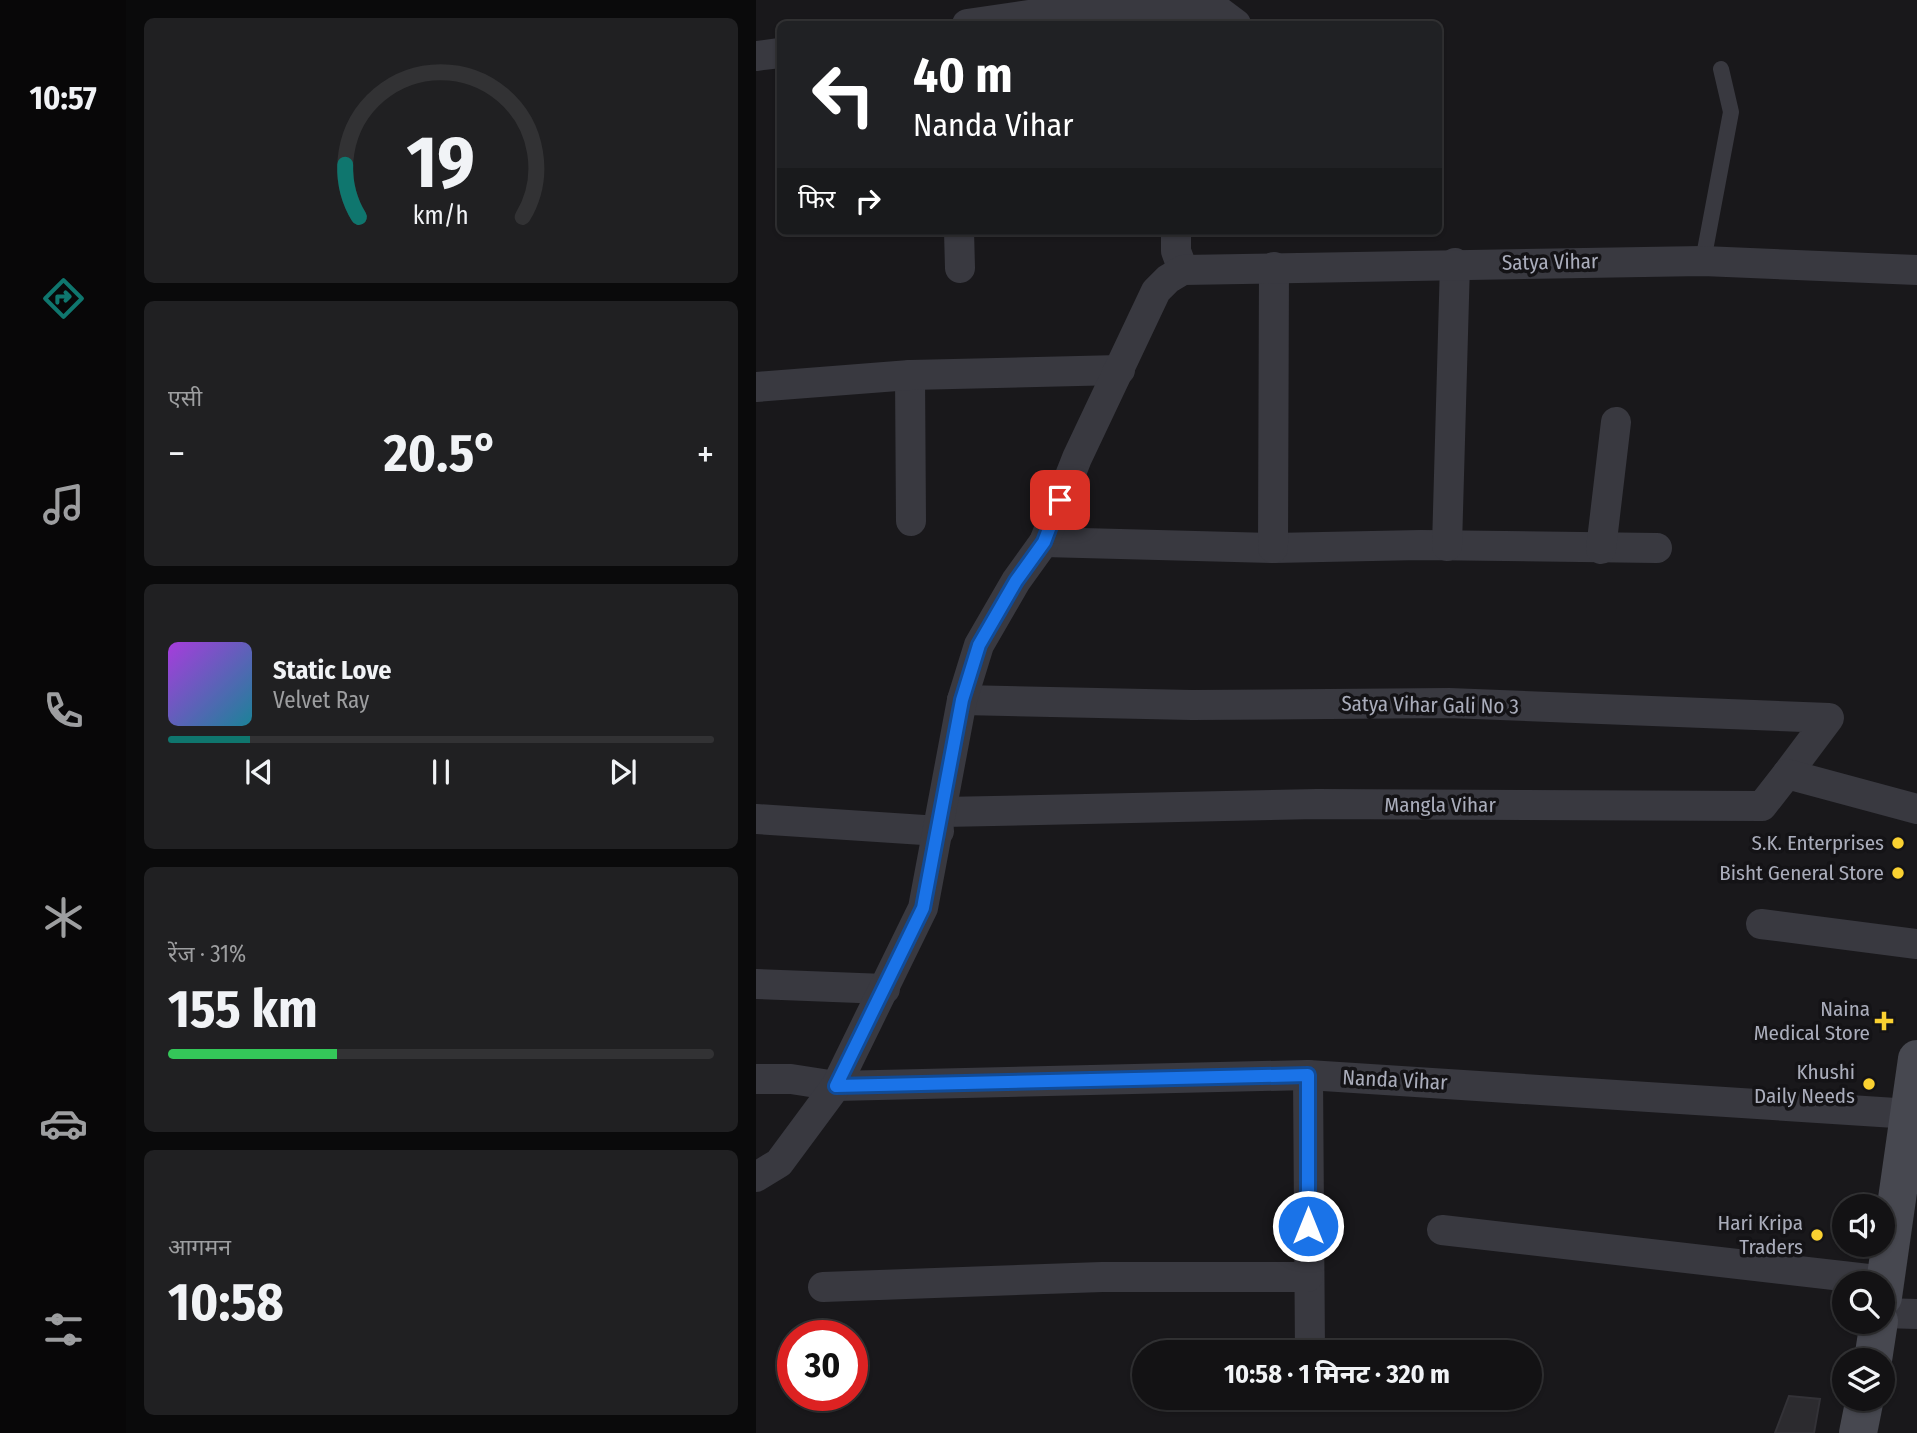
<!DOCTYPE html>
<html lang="hi">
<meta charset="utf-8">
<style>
:root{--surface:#131214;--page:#202022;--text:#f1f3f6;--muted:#9d9ea0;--line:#323234;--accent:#0f766e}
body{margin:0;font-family:"Fira Sans Condensed","Noto Sans Devanagari",sans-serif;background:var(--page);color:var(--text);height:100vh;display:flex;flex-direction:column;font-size:26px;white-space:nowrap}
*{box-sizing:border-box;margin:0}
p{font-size:23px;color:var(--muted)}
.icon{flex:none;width:38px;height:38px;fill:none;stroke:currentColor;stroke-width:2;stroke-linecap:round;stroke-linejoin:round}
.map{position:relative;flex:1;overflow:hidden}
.drawer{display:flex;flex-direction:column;gap:18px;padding:18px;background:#0a0a0b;width:630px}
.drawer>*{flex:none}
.hud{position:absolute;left:21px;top:21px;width:665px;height:214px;border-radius:10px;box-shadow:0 2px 5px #0004,0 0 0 2px var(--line);background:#202124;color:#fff;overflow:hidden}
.controls{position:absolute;left:1076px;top:1194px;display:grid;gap:14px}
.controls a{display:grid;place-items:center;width:63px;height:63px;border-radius:50%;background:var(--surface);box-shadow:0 2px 5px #0004,0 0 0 2px var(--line);font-size:35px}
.speed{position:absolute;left:21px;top:1320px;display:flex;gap:14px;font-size:35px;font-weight:700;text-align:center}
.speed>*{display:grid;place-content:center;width:91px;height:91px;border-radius:50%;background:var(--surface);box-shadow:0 2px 5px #0004,0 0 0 2px var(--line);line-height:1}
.speed .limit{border:10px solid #d22;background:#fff;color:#111}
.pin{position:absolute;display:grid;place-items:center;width:60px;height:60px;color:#fff;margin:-30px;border-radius:14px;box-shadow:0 4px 10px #0006}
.me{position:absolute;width:77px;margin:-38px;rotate:0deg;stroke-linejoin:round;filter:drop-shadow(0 0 5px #0008)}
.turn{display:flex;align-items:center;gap:24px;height:147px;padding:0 21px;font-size:32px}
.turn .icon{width:91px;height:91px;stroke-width:2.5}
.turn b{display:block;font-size:49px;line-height:60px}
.then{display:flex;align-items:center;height:66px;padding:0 21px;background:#0003;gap:14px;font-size:26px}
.big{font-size:52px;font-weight:700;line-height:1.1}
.drawer .tile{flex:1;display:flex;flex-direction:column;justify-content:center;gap:10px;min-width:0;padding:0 24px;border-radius:10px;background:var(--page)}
.drawer .dial{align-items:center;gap:0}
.dial svg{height:182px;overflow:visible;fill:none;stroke:var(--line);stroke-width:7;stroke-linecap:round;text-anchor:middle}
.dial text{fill:var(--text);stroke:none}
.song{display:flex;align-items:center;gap:21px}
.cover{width:84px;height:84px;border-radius:10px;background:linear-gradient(135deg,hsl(280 70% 55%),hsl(190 70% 35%))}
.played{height:7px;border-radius:4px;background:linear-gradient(90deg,var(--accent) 15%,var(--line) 15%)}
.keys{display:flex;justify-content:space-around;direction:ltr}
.heat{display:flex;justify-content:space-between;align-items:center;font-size:38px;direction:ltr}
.charge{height:10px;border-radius:5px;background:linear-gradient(90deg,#34c759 31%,var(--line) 0)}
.trip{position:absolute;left:376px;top:1340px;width:410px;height:70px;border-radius:35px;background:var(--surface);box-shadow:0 2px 5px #0004,0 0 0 2px var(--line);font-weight:700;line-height:70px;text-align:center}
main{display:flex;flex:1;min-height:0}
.tabs{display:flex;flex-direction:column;width:126px;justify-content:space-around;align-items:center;background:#080708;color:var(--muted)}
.tabs .icon{width:49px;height:49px}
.tabs .current{color:var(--accent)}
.tabs b{font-size:32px;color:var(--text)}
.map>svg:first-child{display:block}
.building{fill:#2c2b2f;stroke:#333237;stroke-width:2}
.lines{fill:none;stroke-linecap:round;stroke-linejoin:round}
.lane{stroke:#393940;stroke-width:16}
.street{stroke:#393940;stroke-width:30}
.secondary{stroke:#474850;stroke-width:38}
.route-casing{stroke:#114b97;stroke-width:18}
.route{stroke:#1a73e8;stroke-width:12}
.poi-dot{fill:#fad131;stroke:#141316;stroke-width:2.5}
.labels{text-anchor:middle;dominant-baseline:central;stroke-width:7;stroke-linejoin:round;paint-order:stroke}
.street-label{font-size:21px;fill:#aaadbb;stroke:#141316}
.poi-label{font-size:21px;fill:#aaadbb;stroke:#141316;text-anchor:end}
</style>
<main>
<nav class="tabs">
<b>10:57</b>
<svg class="icon current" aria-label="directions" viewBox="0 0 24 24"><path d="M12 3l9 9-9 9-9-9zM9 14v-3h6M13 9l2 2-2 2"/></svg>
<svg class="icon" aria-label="music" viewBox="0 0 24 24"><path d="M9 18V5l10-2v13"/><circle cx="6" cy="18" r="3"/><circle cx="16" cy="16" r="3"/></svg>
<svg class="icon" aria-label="phone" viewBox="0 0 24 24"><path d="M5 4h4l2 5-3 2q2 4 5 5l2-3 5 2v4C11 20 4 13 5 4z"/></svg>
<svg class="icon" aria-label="climate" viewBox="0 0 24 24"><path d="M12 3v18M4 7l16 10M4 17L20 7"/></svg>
<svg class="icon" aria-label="car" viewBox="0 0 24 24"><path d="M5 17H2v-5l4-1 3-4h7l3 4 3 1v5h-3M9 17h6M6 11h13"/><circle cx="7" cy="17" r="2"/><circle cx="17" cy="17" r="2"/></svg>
<svg class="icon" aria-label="filters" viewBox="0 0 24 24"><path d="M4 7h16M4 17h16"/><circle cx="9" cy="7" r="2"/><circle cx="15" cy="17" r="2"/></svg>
</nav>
<section class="drawer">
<div class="tile dial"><svg viewBox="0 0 100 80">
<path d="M14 69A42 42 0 1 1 86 69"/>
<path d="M14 69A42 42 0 0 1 8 46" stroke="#0f766e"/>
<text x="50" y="56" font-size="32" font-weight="700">19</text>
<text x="50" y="72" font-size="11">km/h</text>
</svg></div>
<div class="tile"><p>एसी</p>
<div class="heat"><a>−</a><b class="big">20.5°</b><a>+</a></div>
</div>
<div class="tile">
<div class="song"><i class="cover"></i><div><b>Static Love</b><p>Velvet Ray</p></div></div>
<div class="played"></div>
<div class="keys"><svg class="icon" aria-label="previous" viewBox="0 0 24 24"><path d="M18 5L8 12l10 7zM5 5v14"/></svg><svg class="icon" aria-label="pause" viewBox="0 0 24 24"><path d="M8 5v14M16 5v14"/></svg><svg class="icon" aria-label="next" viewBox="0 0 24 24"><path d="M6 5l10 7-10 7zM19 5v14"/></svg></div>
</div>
<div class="tile"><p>रेंज · 31%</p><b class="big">155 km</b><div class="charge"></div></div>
<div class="tile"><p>आगमन</p><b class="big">10:58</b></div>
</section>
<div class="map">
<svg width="1161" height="1433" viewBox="0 0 1161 1433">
<rect width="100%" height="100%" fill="#19181b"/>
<polygon class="building" points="1033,1396 1064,1399 1058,1433 1019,1433"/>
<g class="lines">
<polyline class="lane" points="947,261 975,112 965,69"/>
<g class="street">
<polyline points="211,24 280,14 464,12 480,24"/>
<polyline points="0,56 24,53"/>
<polyline points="203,231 204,268"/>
<polyline points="420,231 420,251 427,270"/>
<polyline points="154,375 155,521"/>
<polyline points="0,387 154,375 364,370"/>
<polyline points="288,542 517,548 665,545 901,548"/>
<polyline points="691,546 699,263"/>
<polyline points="517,548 518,267"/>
<polyline points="845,549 860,422"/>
<polyline points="206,700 436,705 693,703 1073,718 1031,774"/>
<polyline points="187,812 561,804 1006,806 1031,774 1161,809"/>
<polyline points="0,819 183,831"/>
<polyline points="1005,924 1161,944"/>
<polyline points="0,984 129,989"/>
<polyline points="552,1075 554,1353"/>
<polyline points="0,1079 35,1079 80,1086 552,1075 1155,1114"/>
<polyline points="0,1177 23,1163 80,1086 167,908 206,700 223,645 260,581 288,542 321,458 400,291 412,279 427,270 947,261 1161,270"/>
<polyline points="686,1230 1130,1281"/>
<polyline points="67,1287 346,1277 552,1277"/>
<polyline points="1127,1313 1161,1314"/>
</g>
<g class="secondary">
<polyline points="1127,1297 1161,1059"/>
<polyline points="1117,1360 1123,1321"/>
<polyline points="1102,1433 1109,1398"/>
</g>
</g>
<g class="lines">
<defs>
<polyline id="route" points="304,500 288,542 260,581 223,645 206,700 167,908 80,1086 552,1075 552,1226"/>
</defs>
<use href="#route" class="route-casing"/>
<use href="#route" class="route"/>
</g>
<g class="poi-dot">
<circle cx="1142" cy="843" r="7"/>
<circle cx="1142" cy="873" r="7"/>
<path d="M1124.5 1010.5h7v7h7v7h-7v7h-7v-7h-7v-7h7z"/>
<circle cx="1113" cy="1084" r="7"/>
<circle cx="1061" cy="1235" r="7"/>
</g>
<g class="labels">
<g class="street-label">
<text transform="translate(794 262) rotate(-1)">Satya Vihar</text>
<text transform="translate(674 705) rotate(1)">Satya Vihar Gali No 3</text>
<text x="684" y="805">Mangla Vihar</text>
<text transform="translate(639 1080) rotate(3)">Nanda Vihar</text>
</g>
<g class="poi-label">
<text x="1128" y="843">S.K. Enterprises</text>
<text x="1128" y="873">Bisht General Store</text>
<text x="1114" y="1009">Naina<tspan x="1114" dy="24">Medical Store</tspan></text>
<text x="1099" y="1072">Khushi<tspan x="1099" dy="24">Daily Needs</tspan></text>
<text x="1047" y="1223">Hari Kripa<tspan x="1047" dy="24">Traders</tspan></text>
</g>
</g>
</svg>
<div class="controls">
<a><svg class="icon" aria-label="sound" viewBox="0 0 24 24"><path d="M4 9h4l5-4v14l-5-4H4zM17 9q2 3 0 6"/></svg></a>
<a><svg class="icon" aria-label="search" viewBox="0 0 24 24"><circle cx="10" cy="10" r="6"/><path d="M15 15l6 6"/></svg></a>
<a><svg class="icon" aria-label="layers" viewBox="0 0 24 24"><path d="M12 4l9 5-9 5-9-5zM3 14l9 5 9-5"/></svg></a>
</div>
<div class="speed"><div class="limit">30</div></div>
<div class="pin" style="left:304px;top:500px;background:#d93025"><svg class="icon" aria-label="arrive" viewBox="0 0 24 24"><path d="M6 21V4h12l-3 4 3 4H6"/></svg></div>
<svg class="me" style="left:552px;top:1226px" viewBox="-20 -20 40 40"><circle r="17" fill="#1a73e8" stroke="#fff" stroke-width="3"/><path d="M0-11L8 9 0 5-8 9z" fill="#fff"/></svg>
<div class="trip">10:58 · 1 मिनट · 320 m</div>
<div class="hud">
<div class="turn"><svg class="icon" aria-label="left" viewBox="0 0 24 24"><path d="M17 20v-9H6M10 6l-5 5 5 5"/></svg><div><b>40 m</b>Nanda Vihar</div></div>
<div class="then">फिर<svg class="icon" aria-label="right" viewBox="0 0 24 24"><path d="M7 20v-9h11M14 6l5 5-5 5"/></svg></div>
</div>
</div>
</main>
